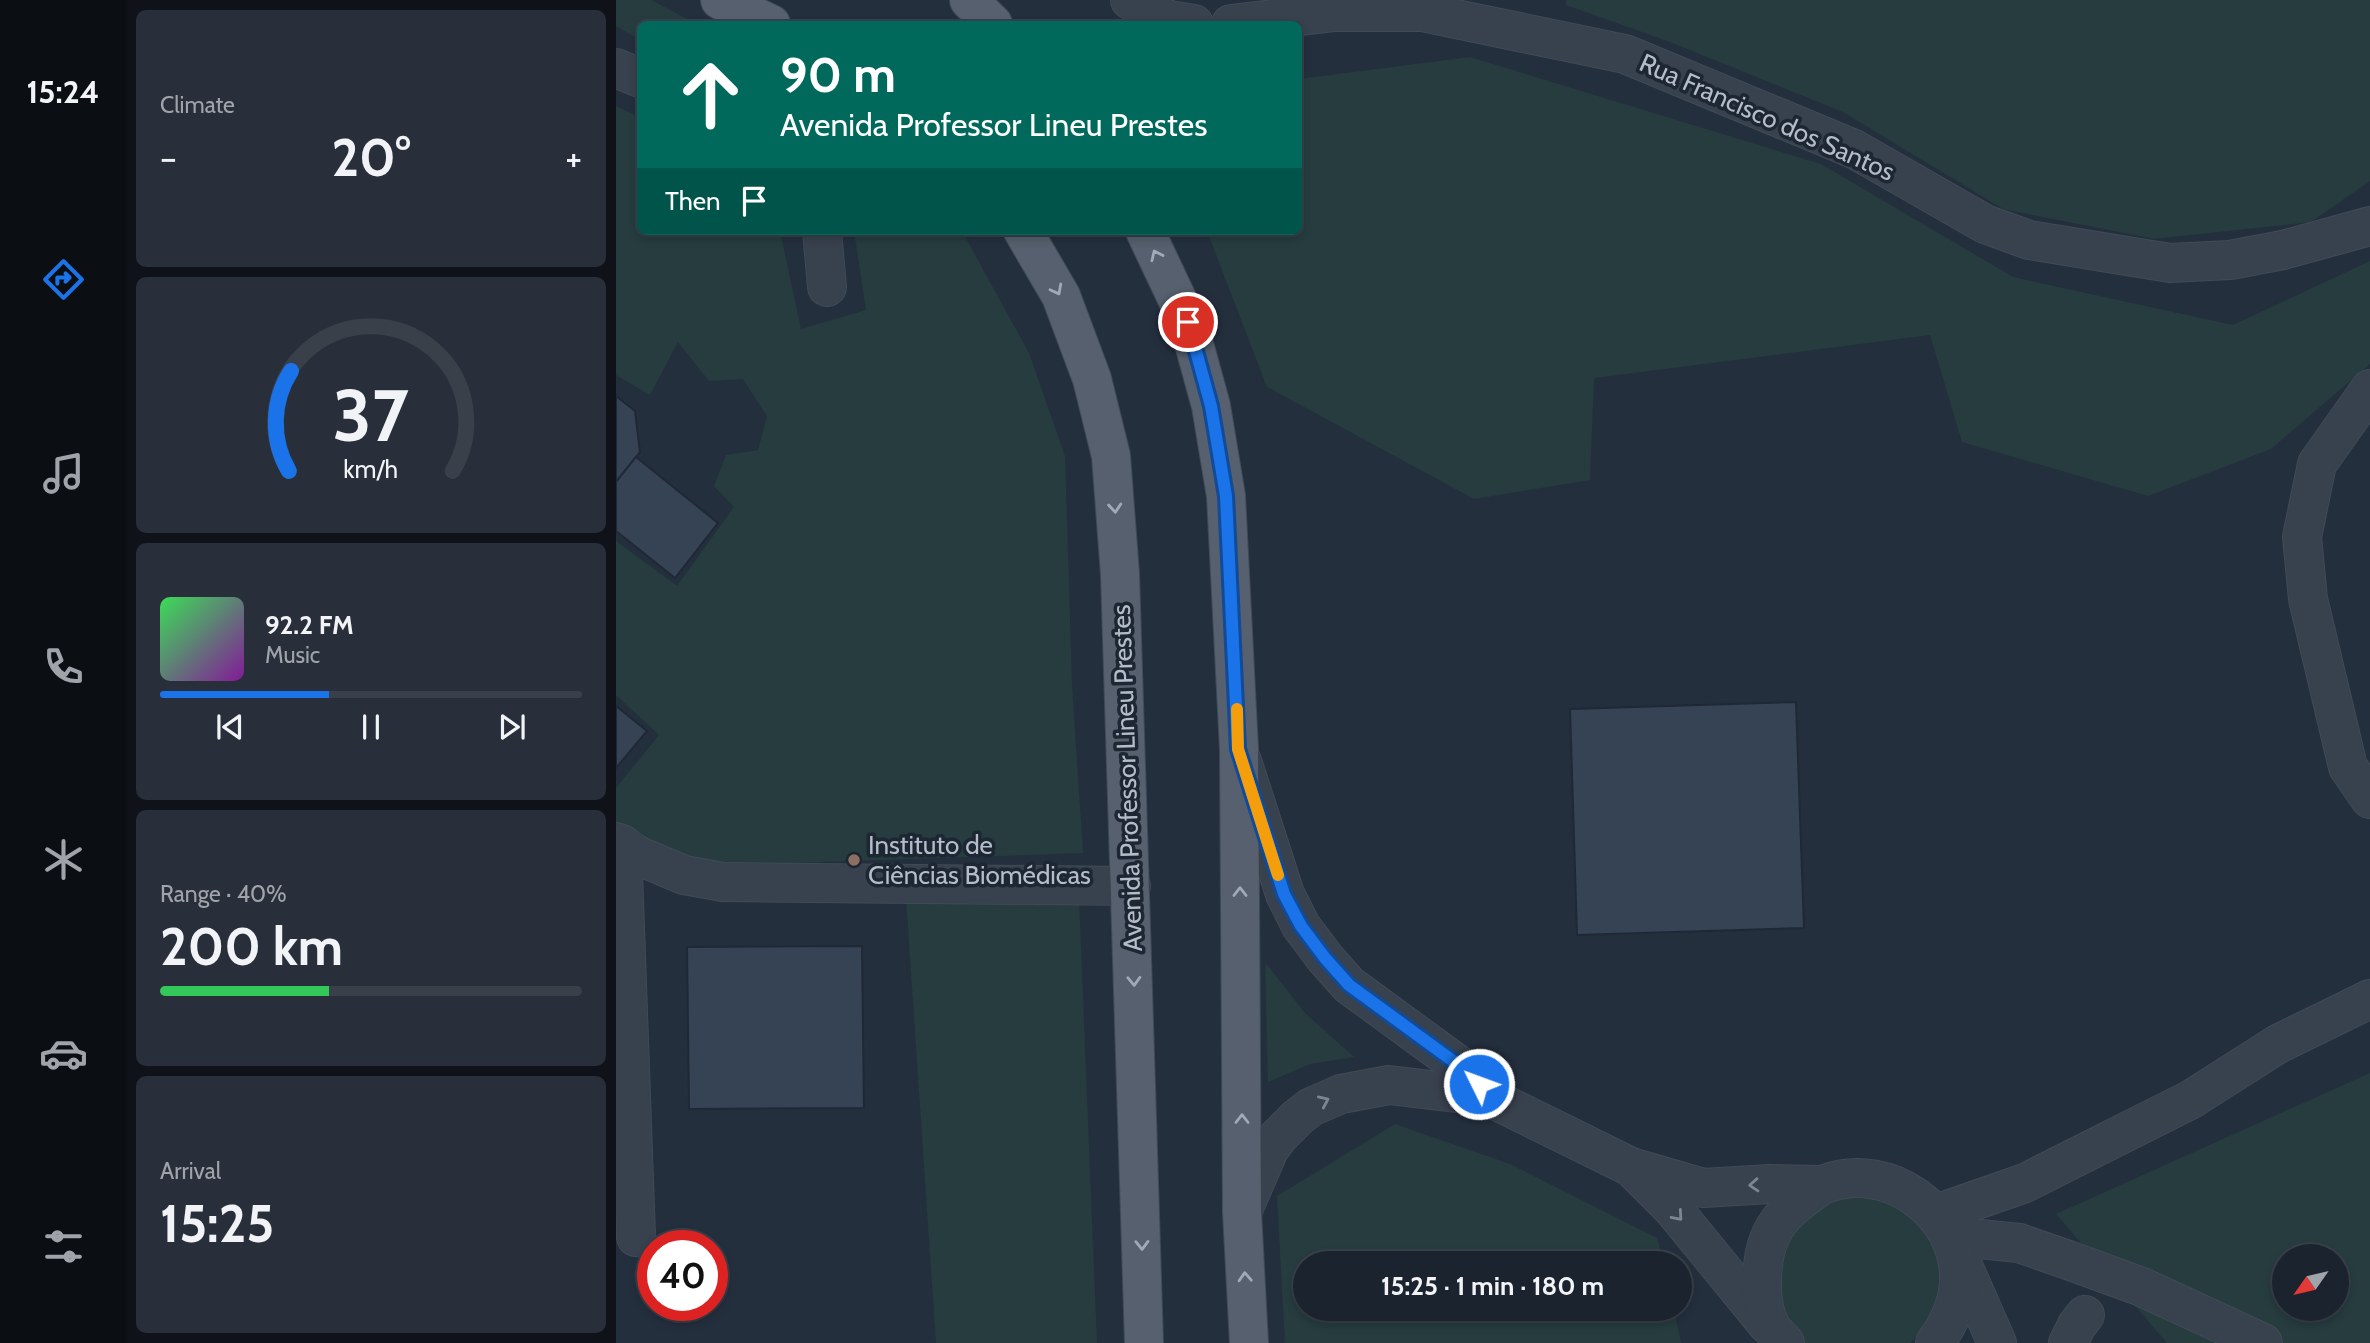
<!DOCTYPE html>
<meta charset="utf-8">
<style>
:root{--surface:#1b232e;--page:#282f3a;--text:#f1f3f6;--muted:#a0a4aa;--line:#39404a;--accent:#1a73e8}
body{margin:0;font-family:Cabin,sans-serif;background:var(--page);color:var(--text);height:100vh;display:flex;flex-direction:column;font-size:26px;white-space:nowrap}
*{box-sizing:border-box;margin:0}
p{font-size:23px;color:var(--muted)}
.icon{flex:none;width:38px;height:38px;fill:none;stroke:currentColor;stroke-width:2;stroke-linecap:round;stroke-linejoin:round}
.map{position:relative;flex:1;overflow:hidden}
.side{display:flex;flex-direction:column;gap:10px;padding:10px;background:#0f1319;width:490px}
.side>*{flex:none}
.banner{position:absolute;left:21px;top:21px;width:665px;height:214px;border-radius:10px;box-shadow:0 4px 10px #0003,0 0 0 2px var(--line);background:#00695c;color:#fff;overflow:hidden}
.needle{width:46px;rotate:236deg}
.buttons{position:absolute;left:1656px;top:1244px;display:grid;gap:14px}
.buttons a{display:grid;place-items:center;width:77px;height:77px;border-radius:50%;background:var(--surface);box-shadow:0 4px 10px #0003,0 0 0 2px var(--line);font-size:35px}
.speed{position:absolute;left:21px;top:1230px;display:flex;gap:14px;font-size:35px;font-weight:700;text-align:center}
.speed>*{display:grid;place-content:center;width:91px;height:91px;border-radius:50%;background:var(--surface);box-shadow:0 4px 10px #0003,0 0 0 2px var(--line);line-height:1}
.speed .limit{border:10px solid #d22;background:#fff;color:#111}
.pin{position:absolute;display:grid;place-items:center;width:60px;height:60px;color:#fff;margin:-30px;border:4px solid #fff;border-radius:50%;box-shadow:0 2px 7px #0007}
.me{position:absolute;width:77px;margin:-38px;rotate:312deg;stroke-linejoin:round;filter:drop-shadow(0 0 5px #0008)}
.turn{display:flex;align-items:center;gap:24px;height:147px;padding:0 28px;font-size:32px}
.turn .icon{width:91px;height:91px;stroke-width:2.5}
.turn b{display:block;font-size:49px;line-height:60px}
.then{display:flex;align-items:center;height:66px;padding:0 28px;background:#0003;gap:14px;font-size:26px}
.big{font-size:52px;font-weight:700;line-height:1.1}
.side .card{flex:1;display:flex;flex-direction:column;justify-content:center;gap:10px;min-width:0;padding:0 24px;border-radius:10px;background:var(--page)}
.side .dial{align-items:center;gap:0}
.dial svg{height:182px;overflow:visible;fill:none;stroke:var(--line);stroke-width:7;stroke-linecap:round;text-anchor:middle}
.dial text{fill:var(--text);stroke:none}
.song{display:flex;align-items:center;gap:21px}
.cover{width:84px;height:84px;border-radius:10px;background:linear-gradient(135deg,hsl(130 70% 55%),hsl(290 70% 35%))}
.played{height:7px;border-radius:4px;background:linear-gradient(90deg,var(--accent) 40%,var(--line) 40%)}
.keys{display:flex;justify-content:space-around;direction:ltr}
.heat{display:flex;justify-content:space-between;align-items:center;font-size:38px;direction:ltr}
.charge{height:10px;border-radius:5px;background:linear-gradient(90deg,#34c759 40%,var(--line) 0)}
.trip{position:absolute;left:677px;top:1251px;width:399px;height:70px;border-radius:35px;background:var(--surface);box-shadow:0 4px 10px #0003,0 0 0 2px var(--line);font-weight:700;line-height:70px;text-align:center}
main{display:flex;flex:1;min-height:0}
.tab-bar{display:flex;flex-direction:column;width:126px;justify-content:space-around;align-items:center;background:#0b0e12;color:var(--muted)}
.tab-bar .icon{width:49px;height:49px}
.tab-bar .current{color:var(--accent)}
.tab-bar b{font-size:32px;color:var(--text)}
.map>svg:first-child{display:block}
.green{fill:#263c3f;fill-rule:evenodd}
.building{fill:#364354;stroke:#1f2835;stroke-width:2}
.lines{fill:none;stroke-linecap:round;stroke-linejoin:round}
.minor-casing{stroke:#414a57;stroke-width:40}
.major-casing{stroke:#414a57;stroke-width:40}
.minor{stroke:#38414e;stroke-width:38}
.major{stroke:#56606e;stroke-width:38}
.oneway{stroke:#a1aab7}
.oneway2{stroke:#7c8592}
.route-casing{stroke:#114b97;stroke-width:18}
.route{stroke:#1a73e8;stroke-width:12}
.slow{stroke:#f59e0b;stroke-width:12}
.education-dot{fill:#8d6e63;stroke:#1d2633;stroke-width:2.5}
.labels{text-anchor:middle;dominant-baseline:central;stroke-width:7;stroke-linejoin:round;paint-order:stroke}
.street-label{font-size:26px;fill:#b4bcc9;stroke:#1d2633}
.poi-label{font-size:26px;fill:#b4bcc9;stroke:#1d2633;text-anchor:start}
</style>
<main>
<nav class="tab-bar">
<b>15:24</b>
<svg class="icon current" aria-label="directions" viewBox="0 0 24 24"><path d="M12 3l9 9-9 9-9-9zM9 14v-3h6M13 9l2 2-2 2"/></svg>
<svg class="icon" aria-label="music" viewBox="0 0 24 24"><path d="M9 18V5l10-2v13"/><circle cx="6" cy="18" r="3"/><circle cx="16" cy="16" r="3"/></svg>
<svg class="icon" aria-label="phone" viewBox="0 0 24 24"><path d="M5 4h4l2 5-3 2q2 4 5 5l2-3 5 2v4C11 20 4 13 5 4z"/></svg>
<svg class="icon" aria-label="climate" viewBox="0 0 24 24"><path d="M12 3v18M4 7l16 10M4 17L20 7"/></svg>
<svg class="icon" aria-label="car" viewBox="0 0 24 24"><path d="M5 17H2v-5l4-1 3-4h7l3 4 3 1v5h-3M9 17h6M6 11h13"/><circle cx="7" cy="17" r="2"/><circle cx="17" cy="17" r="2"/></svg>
<svg class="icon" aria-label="filters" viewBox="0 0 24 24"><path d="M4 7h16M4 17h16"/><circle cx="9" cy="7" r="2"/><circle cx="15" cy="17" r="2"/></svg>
</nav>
<section class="side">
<div class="card"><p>Climate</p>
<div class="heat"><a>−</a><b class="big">20°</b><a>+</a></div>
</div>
<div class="card dial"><svg viewBox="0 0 100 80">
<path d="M14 69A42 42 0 1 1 86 69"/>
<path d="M14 69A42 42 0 0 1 15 25" stroke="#1a73e8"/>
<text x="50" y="56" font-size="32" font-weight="700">37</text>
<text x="50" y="72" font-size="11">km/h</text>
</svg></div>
<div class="card">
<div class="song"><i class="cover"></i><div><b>92.2 FM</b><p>Music</p></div></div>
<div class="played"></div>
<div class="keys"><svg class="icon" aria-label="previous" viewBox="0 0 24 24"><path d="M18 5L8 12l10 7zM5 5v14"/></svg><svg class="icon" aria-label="pause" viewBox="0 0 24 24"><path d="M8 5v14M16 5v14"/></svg><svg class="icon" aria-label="next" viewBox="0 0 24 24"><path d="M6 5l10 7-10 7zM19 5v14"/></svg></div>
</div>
<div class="card"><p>Range · 40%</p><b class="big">200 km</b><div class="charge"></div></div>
<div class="card"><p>Arrival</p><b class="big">15:25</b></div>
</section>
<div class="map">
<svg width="1754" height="1343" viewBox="0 0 1754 1343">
<rect width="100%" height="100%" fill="#242f3e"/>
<g class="green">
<polygon points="0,0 35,0 81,24 24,24 24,40 0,26"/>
<polygon points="950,0 1754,0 1754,181 1695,222 1538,239 1387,209 1227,112 1054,42 950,5"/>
<polygon points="854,57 1205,164 1397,277 1617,325 1754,261 1754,364 1655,449 1532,496 1346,442 1314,335 978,378 974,480 858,499 651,387 591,231 682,231 683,79"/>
<polygon points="0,106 24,118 24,231 164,231 185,329 250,310 238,231 346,231 413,353 449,456 456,685 467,853 86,866 0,825 0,788 43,735 0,695 0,541 61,586 118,507 98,486 110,455 142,450 151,416 127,379 93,381 62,342 34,395 0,375"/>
<polygon points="290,898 463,900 481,1343 320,1343"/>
<polygon points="649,962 689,1013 738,1057 694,1064 652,1082"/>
<path d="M1754 1073V1343H1551L1440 1214ZM1668 1256H1720V1309H1668Z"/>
<polygon points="779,1124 894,1164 1041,1238 1048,1263 690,1264 690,1309 1058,1309 1065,1343 669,1343 661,1196"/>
<polygon points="1259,1192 1313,1230 1326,1262 1324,1296 1311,1327 1294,1343 1186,1343 1167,1323 1155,1257 1193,1203"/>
</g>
<g class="building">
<polygon points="0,396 19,411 24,452 0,482"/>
<polygon points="20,457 102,523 59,578 0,531 0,482"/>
<polygon points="1180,702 1188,928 961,935 954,709"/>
<polygon points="0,706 31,731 0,768"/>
<polygon points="246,946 248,1108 73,1109 71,947"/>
</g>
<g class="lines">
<defs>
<g id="minor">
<polyline points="514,0 553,20 578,24"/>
<polyline points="615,24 719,12 806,12 1009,54 1238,149 1369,224 1413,240 1554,263 1614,260 1667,250 1754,226"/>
<polyline points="0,68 24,78"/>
<polyline points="206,231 211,287"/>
<polyline points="1754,389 1701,464 1686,537 1692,599 1732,767 1754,799"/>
<polyline points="626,761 669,894 685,926 709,958 733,985 852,1072 873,1097"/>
<polyline points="0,842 23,856 68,875 107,882 515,886"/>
<polyline points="6,844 20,1237"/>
<polyline points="1019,1171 1057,1209 1151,1324"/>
<polyline points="626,1212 653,1150 662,1137 682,1117 695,1107 725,1094 773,1085 873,1097 1015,1167 1087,1188 1154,1184 1206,1185"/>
<polyline points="1320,1214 1409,1183 1574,1100 1662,1044 1754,999"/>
<polyline points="1334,1236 1403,1243 1452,1260 1526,1287 1647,1343"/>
<polyline points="1344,1259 1381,1343"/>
<path d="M1169 1343C1165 1338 1158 1333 1155 1327 1145 1309 1145 1285 1147 1265 1150 1235 1163 1216 1187 1199 1194 1194 1201 1187 1209 1184 1272 1160 1344 1212 1343 1279 1343 1302 1332 1325 1319 1343"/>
<polyline points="1452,1343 1461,1325 1469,1315"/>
</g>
<g id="major">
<polyline points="104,0 155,24"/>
<polyline points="353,0 377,24"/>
<polyline points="407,231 445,296 476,379 495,456 504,574 528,1343"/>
<polyline points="529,231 572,322 595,406 610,496 623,749 626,1212 633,1343"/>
</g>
</defs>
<use href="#minor" class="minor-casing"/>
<use href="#major" class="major-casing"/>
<use href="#minor" class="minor"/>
<use href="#major" class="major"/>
</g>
<defs><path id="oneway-chevron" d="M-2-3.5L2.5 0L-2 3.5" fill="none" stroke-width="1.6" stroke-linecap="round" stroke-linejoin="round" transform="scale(1.75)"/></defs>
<g class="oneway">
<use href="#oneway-chevron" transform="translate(540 255) rotate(-115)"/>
<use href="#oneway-chevron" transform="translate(441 290) rotate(62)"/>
<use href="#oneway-chevron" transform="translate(499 508) rotate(85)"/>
<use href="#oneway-chevron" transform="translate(624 892) rotate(-90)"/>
<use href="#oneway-chevron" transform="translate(518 981) rotate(88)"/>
<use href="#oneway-chevron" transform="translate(626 1119) rotate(-90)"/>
<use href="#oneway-chevron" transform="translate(526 1245) rotate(89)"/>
<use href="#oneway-chevron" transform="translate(629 1277) rotate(-93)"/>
</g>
<g class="oneway2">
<use href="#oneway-chevron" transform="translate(708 1101) rotate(-24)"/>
<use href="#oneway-chevron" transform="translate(1138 1185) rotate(176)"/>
<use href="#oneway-chevron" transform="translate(1062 1216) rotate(49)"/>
</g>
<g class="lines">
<defs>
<polyline id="route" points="572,322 595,406 610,496 622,749 668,894 685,926 709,958 733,985 852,1072 863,1084"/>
</defs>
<use href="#route" class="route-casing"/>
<use href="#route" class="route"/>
<polyline class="slow" points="621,709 622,749 662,875"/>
</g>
<circle class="education-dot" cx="238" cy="860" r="7"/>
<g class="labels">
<g class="street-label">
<text transform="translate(1151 117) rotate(24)">Rua Francisco dos Santos</text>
<text transform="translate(511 778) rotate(-92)">Avenida Professor Lineu Prestes</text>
</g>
<g class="poi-label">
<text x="252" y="845">Instituto de<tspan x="252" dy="30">Ciências Biomédicas</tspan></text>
</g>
</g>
</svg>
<div class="buttons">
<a><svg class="needle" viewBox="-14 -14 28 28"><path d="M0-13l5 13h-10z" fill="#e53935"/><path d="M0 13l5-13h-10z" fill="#a0a4aa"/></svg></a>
</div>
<div class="speed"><div class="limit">40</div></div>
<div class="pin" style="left:572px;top:322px;background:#d93025"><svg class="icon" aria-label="arrive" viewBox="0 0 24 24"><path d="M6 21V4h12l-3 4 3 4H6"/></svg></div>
<svg class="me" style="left:863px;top:1084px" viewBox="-20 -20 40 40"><circle r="17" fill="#1a73e8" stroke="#fff" stroke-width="3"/><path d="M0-11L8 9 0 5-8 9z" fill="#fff"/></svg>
<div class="trip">15:25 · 1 min · 180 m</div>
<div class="banner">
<div class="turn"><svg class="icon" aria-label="ahead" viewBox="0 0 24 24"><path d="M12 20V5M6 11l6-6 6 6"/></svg><div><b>90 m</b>Avenida Professor Lineu Prestes</div></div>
<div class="then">Then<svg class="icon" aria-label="arrive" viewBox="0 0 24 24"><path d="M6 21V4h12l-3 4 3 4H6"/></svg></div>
</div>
</div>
</main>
